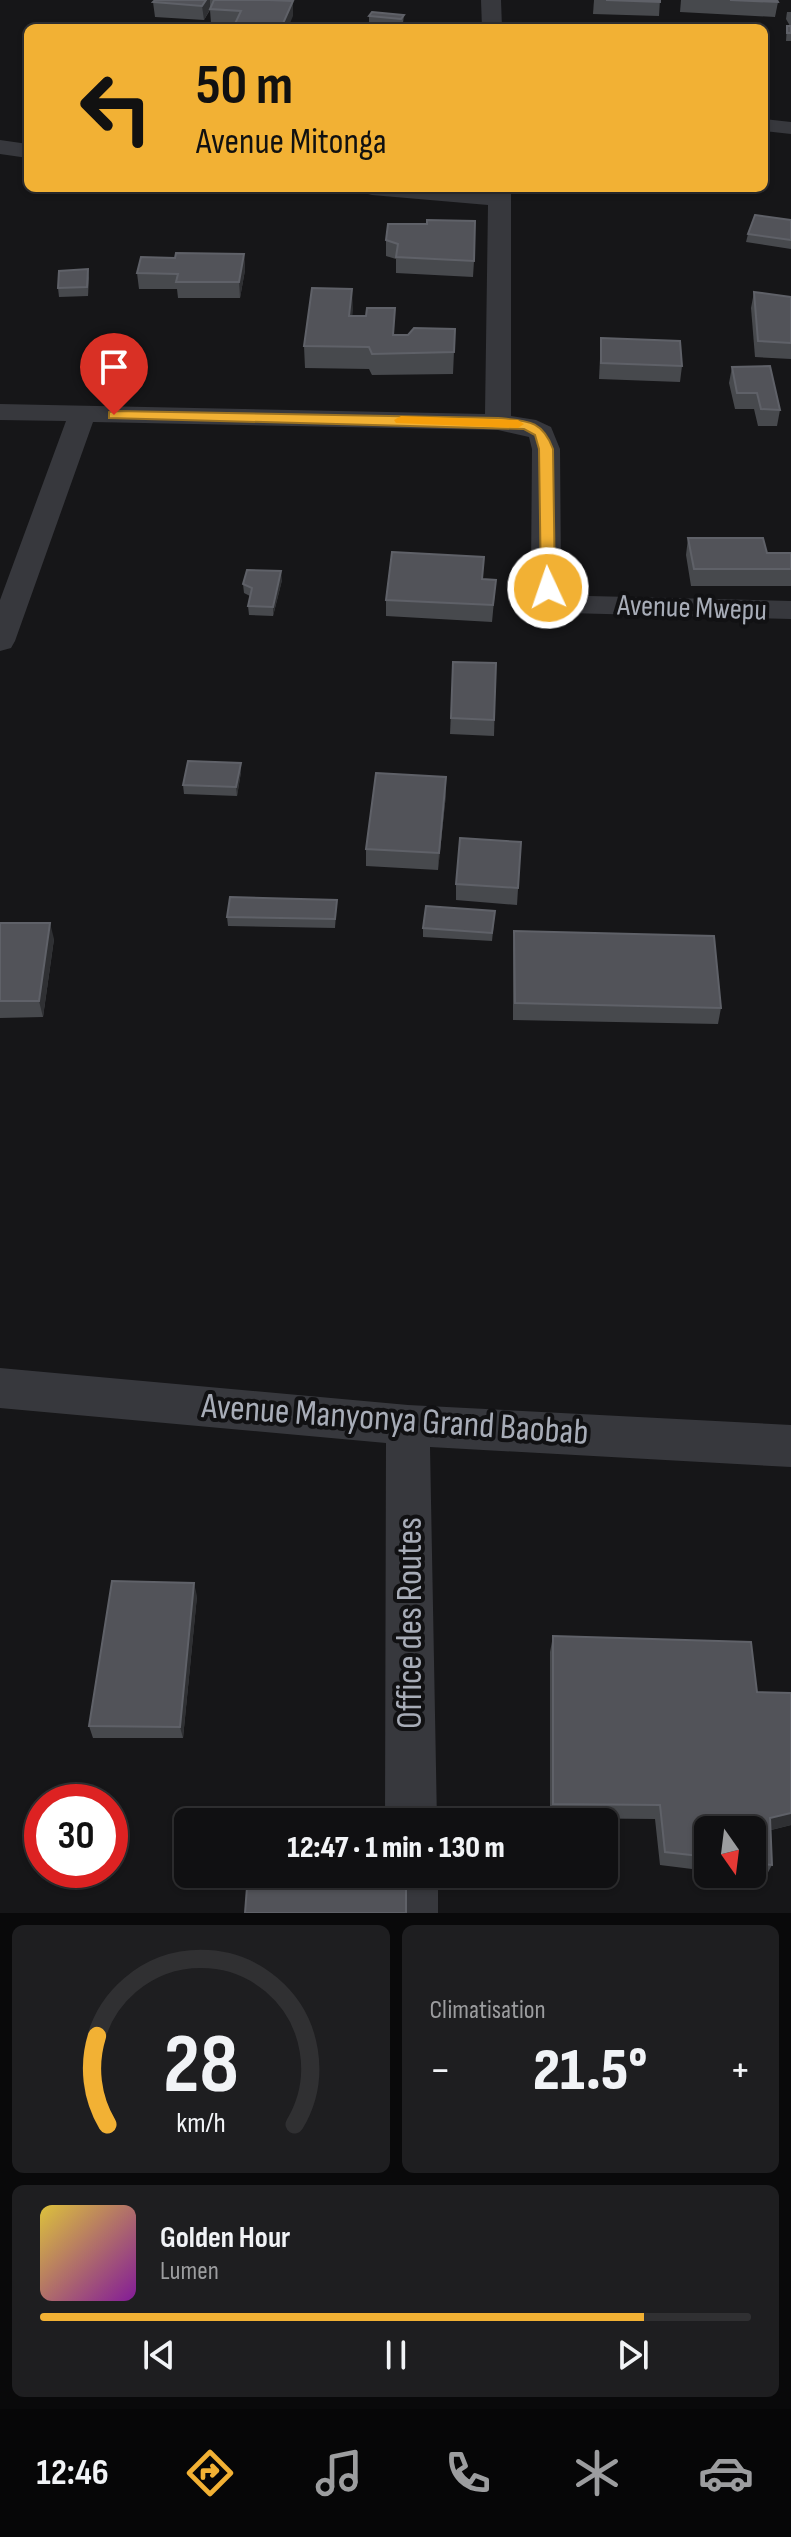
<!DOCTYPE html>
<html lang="fr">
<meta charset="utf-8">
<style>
:root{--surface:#101012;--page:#1e1e20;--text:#f1f3f6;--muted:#9c9d9f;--line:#303032;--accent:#f2b134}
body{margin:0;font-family:"Sofia Sans Condensed",sans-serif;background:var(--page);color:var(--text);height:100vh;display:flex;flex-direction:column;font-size:30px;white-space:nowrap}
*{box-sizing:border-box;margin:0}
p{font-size:26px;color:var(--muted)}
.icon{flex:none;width:44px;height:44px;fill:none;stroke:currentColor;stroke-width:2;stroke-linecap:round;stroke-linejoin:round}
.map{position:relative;height:1913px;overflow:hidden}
.drawer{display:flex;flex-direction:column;gap:12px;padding:12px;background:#09090a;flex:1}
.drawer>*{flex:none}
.hud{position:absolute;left:24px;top:24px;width:744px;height:168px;border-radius:12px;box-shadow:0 2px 6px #0004,0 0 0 2px var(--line);background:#f2b134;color:#111;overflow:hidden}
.needle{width:52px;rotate:166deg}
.fabs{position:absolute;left:694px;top:1816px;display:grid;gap:16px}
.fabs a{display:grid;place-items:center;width:72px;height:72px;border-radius:12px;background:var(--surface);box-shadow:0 2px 6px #0004,0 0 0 2px var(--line);font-size:40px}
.speed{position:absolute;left:24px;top:1784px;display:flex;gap:16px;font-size:40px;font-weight:700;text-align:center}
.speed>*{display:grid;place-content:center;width:104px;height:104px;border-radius:50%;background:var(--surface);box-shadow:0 2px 6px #0004,0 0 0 2px var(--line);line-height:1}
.speed .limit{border:12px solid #d22;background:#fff;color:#111}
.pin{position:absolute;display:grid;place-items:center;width:68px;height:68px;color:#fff;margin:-82px -34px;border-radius:50% 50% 50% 0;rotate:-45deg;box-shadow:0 0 8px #0007}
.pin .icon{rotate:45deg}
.me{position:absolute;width:88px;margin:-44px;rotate:357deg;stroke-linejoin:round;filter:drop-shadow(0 0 6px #0008)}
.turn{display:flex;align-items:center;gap:28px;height:168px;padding:0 40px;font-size:36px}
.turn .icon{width:104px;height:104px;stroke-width:2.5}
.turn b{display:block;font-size:56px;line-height:68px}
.big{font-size:60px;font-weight:800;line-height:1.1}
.drawer .card{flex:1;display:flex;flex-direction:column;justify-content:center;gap:12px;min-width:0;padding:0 28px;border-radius:12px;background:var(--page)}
.drawer .dial{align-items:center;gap:0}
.dial svg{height:208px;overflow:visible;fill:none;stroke:var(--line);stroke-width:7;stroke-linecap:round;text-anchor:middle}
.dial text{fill:var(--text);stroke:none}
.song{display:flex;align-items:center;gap:24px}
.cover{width:96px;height:96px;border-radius:12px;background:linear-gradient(135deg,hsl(50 70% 55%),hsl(290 70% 35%))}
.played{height:8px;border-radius:4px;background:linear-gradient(90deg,var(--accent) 85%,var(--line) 85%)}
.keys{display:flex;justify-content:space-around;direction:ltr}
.heat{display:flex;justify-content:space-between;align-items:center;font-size:44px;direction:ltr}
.drawer .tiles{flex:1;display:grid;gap:12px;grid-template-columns:1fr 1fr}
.card:last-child{grid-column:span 2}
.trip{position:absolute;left:174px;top:1808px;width:444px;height:80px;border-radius:12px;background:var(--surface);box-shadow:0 2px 6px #0004,0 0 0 2px var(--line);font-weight:800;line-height:80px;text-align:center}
.tabs{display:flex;height:128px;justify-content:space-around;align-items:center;background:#060607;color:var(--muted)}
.tabs .icon{width:56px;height:56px}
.tabs .current{color:var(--accent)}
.tabs b{font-size:36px;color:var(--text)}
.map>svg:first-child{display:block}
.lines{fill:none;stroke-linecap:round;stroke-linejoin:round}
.minor{fill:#37383d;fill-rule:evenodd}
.wall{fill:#47494d}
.shaded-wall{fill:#2f3033}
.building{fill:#525359;stroke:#5f6168;stroke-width:2}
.route{fill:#f2b134;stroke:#9d7322;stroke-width:2}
.slow{fill:#f59e0b}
.labels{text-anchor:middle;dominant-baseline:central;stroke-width:8;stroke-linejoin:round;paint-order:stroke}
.street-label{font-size:30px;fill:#a8adb8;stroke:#111113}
.near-street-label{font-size:36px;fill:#a8adb8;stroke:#111113}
</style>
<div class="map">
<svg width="791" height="1913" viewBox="0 0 791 1913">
<rect width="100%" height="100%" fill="#161618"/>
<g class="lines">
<g class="minor">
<polygon points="481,0 501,0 502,28 482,28"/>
<polygon points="764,119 791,122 791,134 764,131"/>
<polygon points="0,140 28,144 28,158 0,154"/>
<polygon points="361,188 489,191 489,188 511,188 511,416 536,420 551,427 560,449 561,573 566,592 589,596 791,601 791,619 568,613 542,604 531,573 532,449 529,437 498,430 93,422 15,641 11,648 0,651 0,600 66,421 0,420 0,404 485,414 488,205 372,195 364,193"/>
<polygon points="0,1368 408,1405 791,1425 791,1467 430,1447 437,1822 385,1822 386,1443 0,1408"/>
<rect x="386" y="1874" width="52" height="39"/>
</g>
</g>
<g class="wall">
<polygon points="155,0 268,0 293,16 235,25 211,23 210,10 204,20 155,17 153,2"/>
<polygon points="594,0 660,0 659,16 593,14"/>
<polygon points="681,0 777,0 778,2 775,17 680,12"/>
<polygon points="787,12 791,12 791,26 790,26 786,19"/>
<polygon points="404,15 403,23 401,27 369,24 369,16"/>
<polygon points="787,26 791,26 791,41 786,41"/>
<polygon points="791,220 791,249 746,242 748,234"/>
<polygon points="386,240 474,261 473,277 396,273 396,259 386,256"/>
<polygon points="244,254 245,270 240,298 178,298 177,289 139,289 137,273 175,258"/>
<polygon points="88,269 89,278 88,296 59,297 58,288"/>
<polygon points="352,289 352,316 395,335 408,335 455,329 453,374 372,375 369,369 305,368 304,346"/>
<polygon points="754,292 791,297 791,359 755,357 751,308"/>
<polygon points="601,338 682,366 680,382 599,379"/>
<polygon points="732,367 780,410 777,426 758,426 754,409 735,409 729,383"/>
<polygon points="688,538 767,553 791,553 791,586 691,586 686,555"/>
<polygon points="282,580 273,616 249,615 248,606 250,596 244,593 243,584"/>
<polygon points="483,580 496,580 492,622 386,616 386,600"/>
<polygon points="453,662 496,663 494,736 450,734"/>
<polygon points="241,772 237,796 184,794 183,785"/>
<polygon points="446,794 438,870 366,866 366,849"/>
<polygon points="521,842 517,905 456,900 456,884"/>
<polygon points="337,900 335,928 228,926 227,917"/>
<polygon points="495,911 492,941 423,937 423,928"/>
<polygon points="0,923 54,939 43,1017 0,1018"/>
<polygon points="514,931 721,1008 718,1024 513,1020 513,947"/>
<polygon points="197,1596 183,1738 93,1738 89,1726"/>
<polygon points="553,1636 757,1692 791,1693 791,1825 771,1830 772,1865 765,1878 730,1874 752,1874 752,1830 708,1830 708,1871 660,1865 655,1819 550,1818 550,1652"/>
</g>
<g class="shaded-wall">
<polygon points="206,0 210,0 210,9 204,20 202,6"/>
<polygon points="293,1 293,16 288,28 281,28"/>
<polygon points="244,254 245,270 240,298 239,282"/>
<polygon points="352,289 353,310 350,338 349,316"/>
<polygon points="281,571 282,580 273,616 273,607"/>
<polygon points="241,763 241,772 237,796 236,787"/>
<polygon points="446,777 446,794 438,870 439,853"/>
<polygon points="50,923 54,939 43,1017 39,1001"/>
<polygon points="194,1583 197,1596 183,1738 180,1727"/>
<polygon points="791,1813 791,1825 763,1832 770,1818"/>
</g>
<g class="building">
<polygon points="155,0 206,0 202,6 153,2"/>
<polygon points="214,0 268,0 293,1 281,28 233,28 241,11 210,9"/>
<polygon points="606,0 660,0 660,2"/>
<polygon points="730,0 777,0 778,2"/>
<polygon points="372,12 404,15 401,19 369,16"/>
<polygon points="708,25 741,28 706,28"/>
<rect x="787" y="26" width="4" height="7"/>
<polygon points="755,215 791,220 791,240 748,234"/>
<polygon points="427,220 475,221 474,261 396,257 398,244 386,240 388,224 427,224"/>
<polygon points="176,253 244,254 239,282 176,282 178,274 137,273 141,257 175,258"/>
<polygon points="88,269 87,287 58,288 59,271"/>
<polygon points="312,288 352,289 349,316 366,316 367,308 395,308 393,335 408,335 414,328 455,329 454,352 372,354 369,347 304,346"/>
<polygon points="754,292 791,297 791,343 758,341"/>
<polygon points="601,338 680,341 682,366 601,363"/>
<polygon points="770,366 780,410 761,409 757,393 737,393 732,367"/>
<polygon points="688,538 763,538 767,553 791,553 791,569 694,569"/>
<polygon points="392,552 484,557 482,579 496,580 493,605 386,600"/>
<polygon points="247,570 281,571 273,607 248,606 252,588 243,584"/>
<polygon points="453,662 496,663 494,720 451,718"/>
<polygon points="188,761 241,763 236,787 183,785"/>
<polygon points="376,773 446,777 439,853 366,849"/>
<polygon points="460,838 521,842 518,888 456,884"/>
<polygon points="230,897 337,900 335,919 227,917"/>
<polygon points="426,906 495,911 492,933 423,928"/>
<polygon points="0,923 50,923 39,1001 0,1001"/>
<polygon points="514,931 714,936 721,1008 515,1003"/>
<polygon points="112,1581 194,1583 180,1727 89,1726"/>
<polygon points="553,1636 751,1642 757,1692 791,1693 791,1813 770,1818 772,1865 752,1863 752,1830 708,1830 708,1857 665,1852 660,1805 553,1804"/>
<polygon points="248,1874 406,1874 406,1913 245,1913"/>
</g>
<path class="route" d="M114 411 498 418C526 421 542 419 553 449L555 588 548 593 541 588 539 449 535 435 524 429 109 418V412Z"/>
<polygon class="slow" points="401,416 518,420 524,424 518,428 396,423 394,420"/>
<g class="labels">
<g class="street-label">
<text transform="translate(692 608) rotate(2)">Avenue Mwepu</text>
</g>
<g class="near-street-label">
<text transform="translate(395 1420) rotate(4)">Avenue Manyonya Grand Baobab</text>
<text transform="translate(410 1623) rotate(-90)">Office des Routes</text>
</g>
</g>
</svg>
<div class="fabs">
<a><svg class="needle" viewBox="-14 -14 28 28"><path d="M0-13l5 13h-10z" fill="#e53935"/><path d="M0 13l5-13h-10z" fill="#9c9d9f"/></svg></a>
</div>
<div class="speed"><div class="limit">30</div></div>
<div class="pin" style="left:114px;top:415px;background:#d93025"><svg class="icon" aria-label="arrive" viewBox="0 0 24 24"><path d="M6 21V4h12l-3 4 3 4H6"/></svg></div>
<svg class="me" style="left:548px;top:588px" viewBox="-20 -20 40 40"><circle r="17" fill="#f2b134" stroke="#fff" stroke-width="3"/><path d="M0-11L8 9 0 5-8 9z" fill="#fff"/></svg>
<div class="trip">12:47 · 1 min · 130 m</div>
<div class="hud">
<div class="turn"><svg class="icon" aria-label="left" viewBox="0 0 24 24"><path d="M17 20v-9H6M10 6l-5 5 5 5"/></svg><div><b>50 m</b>Avenue Mitonga</div></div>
</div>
</div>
<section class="drawer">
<div class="tiles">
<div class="card dial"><svg viewBox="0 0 100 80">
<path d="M14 69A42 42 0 1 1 86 69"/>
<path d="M14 69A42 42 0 0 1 10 35" stroke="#f2b134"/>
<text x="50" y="56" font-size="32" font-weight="700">28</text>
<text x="50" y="72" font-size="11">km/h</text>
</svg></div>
<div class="card"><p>Climatisation</p>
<div class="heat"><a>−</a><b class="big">21.5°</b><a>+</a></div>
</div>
<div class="card">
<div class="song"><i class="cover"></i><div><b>Golden Hour</b><p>Lumen</p></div></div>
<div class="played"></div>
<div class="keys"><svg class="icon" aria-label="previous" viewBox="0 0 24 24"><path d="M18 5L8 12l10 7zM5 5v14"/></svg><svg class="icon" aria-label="pause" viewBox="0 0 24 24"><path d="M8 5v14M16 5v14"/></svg><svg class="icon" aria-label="next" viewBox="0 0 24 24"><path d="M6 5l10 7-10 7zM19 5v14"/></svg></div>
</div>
</div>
</section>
<nav class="tabs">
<b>12:46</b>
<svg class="icon current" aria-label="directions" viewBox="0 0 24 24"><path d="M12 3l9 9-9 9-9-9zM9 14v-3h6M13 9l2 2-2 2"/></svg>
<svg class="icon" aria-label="music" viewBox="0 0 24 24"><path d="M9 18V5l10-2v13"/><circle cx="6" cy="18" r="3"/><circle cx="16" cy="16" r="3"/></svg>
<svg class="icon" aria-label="phone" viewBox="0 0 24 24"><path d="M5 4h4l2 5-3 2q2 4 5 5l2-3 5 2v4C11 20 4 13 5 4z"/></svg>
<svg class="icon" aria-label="climate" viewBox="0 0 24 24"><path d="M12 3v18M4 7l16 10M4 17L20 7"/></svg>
<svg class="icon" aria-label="car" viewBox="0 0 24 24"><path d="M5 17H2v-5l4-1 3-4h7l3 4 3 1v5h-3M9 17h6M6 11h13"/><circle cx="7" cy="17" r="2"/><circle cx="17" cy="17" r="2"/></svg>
</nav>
